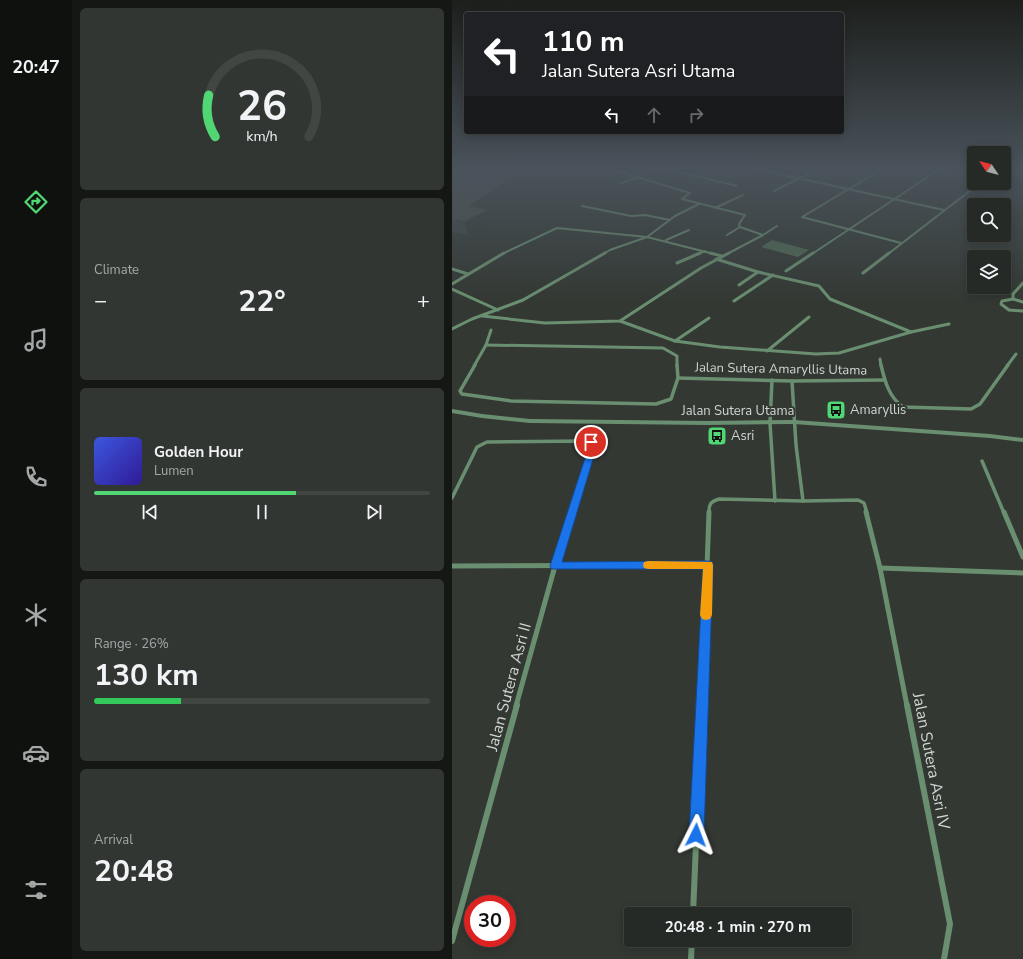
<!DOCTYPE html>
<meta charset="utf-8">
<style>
:root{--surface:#262a26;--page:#323632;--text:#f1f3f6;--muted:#a4a7a7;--line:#424643;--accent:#51d674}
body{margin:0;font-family:"Nunito Sans",sans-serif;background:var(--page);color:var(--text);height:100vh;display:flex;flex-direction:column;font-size:15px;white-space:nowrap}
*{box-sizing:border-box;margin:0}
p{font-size:13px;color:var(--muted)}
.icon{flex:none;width:22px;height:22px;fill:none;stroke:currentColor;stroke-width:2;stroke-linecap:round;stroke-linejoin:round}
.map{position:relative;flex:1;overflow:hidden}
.side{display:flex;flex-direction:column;gap:8px;padding:8px;background:#151715;width:380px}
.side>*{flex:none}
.hud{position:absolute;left:12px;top:12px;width:380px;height:122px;border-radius:4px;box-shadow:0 2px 10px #0003,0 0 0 1px var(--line);background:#202124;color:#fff;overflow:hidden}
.needle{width:26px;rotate:305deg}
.controls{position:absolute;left:515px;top:146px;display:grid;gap:8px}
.controls a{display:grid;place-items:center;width:44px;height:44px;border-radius:4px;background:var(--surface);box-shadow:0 2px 10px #0003,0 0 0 1px var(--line);font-size:20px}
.speed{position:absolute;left:12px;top:895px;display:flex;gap:8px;font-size:20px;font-weight:700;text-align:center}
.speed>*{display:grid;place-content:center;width:52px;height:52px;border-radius:50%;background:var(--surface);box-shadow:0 2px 10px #0003,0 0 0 1px var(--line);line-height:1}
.speed .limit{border:6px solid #d22;background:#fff;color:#111}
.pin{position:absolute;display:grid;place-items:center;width:34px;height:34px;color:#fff;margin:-17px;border:2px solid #fff;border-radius:50%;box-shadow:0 1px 4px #0007}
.me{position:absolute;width:44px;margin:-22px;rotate:3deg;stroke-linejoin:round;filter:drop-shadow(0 0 3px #0008)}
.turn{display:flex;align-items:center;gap:14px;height:84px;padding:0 12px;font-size:18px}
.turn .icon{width:52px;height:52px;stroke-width:2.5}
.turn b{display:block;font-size:28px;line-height:34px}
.lanes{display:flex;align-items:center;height:38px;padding:0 12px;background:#0003;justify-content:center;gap:20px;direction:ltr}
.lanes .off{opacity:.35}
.big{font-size:30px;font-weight:700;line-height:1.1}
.side .widget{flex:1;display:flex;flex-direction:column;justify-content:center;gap:6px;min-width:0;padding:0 14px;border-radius:6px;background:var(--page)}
.side .dial{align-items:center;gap:0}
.dial svg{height:104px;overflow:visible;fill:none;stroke:var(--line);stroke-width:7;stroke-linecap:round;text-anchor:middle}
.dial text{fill:var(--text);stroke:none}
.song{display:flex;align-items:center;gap:12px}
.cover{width:48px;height:48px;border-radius:6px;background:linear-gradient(135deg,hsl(230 70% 55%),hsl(250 70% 35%))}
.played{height:4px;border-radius:2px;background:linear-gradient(90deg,var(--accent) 60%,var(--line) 60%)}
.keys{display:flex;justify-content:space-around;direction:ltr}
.heat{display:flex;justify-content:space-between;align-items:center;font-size:22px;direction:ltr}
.charge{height:6px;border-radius:3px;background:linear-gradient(90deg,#34c759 26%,var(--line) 0)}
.trip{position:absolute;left:172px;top:907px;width:228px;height:40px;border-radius:4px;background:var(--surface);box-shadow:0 2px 10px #0003,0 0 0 1px var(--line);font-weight:700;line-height:40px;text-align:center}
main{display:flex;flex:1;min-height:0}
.tabs{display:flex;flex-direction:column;width:72px;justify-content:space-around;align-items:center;background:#0f110f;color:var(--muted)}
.tabs .icon{width:28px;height:28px}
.tabs .active{color:var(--accent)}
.tabs b{font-size:18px;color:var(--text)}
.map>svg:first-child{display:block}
.green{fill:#4e6852}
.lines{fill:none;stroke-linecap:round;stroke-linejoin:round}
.minor-far4{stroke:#6a8f70;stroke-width:2}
.minor-far3{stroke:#6a8f70;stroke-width:3}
.minor-far2{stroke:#6a8f70;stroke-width:3.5}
.minor-far1{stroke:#6a8f70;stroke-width:5}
.minor{stroke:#6a8f70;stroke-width:6}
.tertiary{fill:#6a8f70;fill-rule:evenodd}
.wall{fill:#3e433f}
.shaded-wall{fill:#323733}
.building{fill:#484e49;stroke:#323733}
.route{fill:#1a73e8;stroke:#114b97}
.slow{fill:#f59e0b}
.labels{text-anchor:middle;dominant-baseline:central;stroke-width:4;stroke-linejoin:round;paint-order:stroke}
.street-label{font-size:13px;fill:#d1d5d2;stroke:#333833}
.poi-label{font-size:13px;fill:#d1d5d2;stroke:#333833;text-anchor:start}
.near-street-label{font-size:16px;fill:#d1d5d2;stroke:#333833}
</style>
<main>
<nav class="tabs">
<b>20:47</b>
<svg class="icon active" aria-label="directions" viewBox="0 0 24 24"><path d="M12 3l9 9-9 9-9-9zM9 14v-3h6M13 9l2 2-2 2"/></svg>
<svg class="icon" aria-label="music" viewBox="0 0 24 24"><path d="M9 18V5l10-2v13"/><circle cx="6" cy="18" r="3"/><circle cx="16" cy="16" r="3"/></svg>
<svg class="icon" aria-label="phone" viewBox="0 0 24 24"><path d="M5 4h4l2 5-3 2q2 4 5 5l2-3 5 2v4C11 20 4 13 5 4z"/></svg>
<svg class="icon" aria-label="climate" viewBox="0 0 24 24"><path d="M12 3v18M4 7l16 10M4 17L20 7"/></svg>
<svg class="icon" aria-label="car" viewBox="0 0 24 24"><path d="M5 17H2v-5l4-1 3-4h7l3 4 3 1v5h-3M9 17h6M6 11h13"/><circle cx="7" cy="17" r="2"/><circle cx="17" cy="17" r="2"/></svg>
<svg class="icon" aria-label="filters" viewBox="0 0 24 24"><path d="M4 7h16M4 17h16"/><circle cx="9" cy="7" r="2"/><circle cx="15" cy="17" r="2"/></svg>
</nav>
<section class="side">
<div class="widget dial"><svg viewBox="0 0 100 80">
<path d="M14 69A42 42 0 1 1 86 69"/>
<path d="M14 69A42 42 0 0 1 9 37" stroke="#51d674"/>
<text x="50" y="56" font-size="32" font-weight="700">26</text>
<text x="50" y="72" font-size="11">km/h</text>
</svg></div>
<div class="widget"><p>Climate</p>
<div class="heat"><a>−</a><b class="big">22°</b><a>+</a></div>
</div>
<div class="widget">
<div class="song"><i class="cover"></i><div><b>Golden Hour</b><p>Lumen</p></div></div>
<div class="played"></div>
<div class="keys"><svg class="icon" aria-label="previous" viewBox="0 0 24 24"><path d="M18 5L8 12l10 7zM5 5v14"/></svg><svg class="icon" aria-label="pause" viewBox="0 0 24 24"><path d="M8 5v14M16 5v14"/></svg><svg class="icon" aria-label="next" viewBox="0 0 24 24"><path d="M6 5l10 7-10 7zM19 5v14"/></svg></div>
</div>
<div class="widget"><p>Range · 26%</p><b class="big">130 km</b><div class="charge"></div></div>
<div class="widget"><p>Arrival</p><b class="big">20:48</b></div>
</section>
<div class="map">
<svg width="571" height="959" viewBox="0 0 571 959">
<rect width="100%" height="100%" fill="#333833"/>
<polygon class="green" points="320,240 357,250 346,257 309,247"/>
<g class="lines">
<g class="minor-far4">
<polyline points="169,168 218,170 285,186"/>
<polyline points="299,168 492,210"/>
<polyline points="432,168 350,217 449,243"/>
<polyline points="165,171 238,193 230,199 293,215 287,224 288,227 311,235 275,254"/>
<polyline points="169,183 184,178"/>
<polyline points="322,191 367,168"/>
<polyline points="130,206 179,216 193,215 218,220"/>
<polyline points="263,208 291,195"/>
<polyline points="275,235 288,227"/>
<polyline points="311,235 325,226"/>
<polyline points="214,240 237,230"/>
<polyline points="50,254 105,228 195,237 223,216 247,204"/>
<polyline points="151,254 158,250 195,237 262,254"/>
<polyline points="246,254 253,251"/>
<polyline points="360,254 489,168"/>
<polyline points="436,254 528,183"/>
</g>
<g class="minor-far3">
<polyline points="258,253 270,256"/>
<polyline points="264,259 306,272 367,286 378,299 459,332"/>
<polyline points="225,263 248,253"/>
<polyline points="0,269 16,274"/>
<polyline points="334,271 361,253"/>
<polyline points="411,273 437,253"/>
<polyline points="0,284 52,253"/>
<polyline points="287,285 306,272"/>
<polyline points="0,289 46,310"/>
<polyline points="561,299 561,294 571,283"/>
<polyline points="282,301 321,275"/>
<polyline points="571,302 561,299 550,301 549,304 557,310 571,311"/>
<polyline points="30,316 93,323 168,321 249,268 277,253"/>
<polyline points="168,321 223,341 257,318"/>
<polyline points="0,329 20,319 71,300 153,253"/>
<polyline points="223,341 268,347 364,354 387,353 459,332 497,324"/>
<polyline points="34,345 211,348 225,356 225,366"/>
<polyline points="34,345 39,330"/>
<polyline points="315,351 357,317"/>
<polyline points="428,359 429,366"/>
<polyline points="22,366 34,345"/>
<polyline points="555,366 564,354"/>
</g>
<g class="minor-far2">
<polyline points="23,365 8,391 10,394 59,401 204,404 219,399 226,378 225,365"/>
<path d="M429 365C433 382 437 397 451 407L519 409 528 404 556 365"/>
<polyline points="226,378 340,381 432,380"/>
<polyline points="320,380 318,423 323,501"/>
<polyline points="340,381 344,445 351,501"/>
<polyline points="530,461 552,513"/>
<polyline points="0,498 25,447 35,442 133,441 141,444 119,513"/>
<path d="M257 513C257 504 258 502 267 499L351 501 406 500 412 503 415 513"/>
</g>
<g class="minor-far1">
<polyline points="414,512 428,568 455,706"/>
<polyline points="552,512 571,557"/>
<polyline points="0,566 256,565"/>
<polyline points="428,568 571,573"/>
<polyline points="64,706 103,566 120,512"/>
<polyline points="250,706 257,512"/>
</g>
<g class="minor">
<polyline points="455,705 498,924 492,959"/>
<polyline points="241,914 250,705"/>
<polyline points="0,941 65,705"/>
<polyline points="239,959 240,940"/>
</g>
<polygon class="tertiary" points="0,409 30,414 78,419 255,421 342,420 538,434 571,438 571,442 538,438 342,424 255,425 78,423 30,418 0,413"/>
</g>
<polygon class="wall" points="0,168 70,183 34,208 41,221 16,235 0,232"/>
<g class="shaded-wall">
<polygon points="68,172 70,183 21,218 18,206"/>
<polygon points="38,209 41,221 16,235 13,222"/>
<polygon points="1,296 5,311 2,312 3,315 0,316 0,297"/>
</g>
<polygon class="building" points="0,168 28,168 68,172 18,206 38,209 13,222 0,220"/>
<linearGradient id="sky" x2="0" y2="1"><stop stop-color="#1c1f1c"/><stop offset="0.56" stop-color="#4a535b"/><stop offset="1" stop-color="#4a535b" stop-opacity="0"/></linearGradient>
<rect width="571" height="302" fill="url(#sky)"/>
<polygon class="route" points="139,439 142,440 145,446 110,562 256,561 260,562 261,565 252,835 250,840 244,842 239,840 237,835 251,569 100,569 98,566 137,446 134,442"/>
<polygon class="slow" points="196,561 260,562 261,565 260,615 258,619 254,620 250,619 248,615 251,569 196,569 192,568 191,565 192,562"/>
<defs>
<symbol id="bus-square" viewBox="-11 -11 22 22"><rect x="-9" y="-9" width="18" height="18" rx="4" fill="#51d674" stroke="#333833"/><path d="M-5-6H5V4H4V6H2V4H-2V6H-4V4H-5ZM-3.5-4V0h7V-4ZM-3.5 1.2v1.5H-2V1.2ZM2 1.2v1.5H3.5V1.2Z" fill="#111"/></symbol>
</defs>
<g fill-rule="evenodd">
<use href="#bus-square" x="373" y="399" width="22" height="22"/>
<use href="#bus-square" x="254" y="425" width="22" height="22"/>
</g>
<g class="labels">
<g class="street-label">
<text transform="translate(329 369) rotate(1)">Jalan Sutera Amaryllis Utama</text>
<text x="286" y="411">Jalan Sutera Utama</text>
</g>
<g class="poi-label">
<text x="398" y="410">Amaryllis</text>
<text x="279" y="436">Asri</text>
</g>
<g class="near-street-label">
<text transform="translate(57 687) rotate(-75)">Jalan Sutera Asri II</text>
<text transform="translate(479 761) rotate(79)">Jalan Sutera Asri IV</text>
</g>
</g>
</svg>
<div class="controls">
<a><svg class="needle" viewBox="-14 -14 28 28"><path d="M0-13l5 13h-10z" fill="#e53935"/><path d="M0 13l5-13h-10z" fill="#a4a7a7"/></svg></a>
<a><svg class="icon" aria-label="search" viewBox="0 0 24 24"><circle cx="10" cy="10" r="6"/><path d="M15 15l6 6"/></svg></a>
<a><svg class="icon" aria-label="layers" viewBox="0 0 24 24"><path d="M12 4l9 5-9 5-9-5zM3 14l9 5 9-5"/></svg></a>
</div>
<div class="speed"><div class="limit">30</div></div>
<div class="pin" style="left:139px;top:442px;background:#d93025"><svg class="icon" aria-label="arrive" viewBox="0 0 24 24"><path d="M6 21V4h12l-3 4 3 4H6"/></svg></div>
<svg class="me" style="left:244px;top:835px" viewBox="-20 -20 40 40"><path d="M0-17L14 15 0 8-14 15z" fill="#1a73e8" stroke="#fff" stroke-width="4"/></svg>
<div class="trip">20:48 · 1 min · 270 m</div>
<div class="hud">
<div class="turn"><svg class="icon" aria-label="left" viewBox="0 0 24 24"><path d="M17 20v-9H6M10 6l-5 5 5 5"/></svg><div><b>110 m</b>Jalan Sutera Asri Utama</div></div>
<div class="lanes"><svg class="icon" aria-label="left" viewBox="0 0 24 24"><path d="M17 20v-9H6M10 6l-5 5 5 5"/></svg><svg class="icon off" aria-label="ahead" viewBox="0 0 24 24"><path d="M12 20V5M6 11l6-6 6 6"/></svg><svg class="icon off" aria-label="right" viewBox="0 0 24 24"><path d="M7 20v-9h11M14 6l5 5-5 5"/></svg></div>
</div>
</div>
</main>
